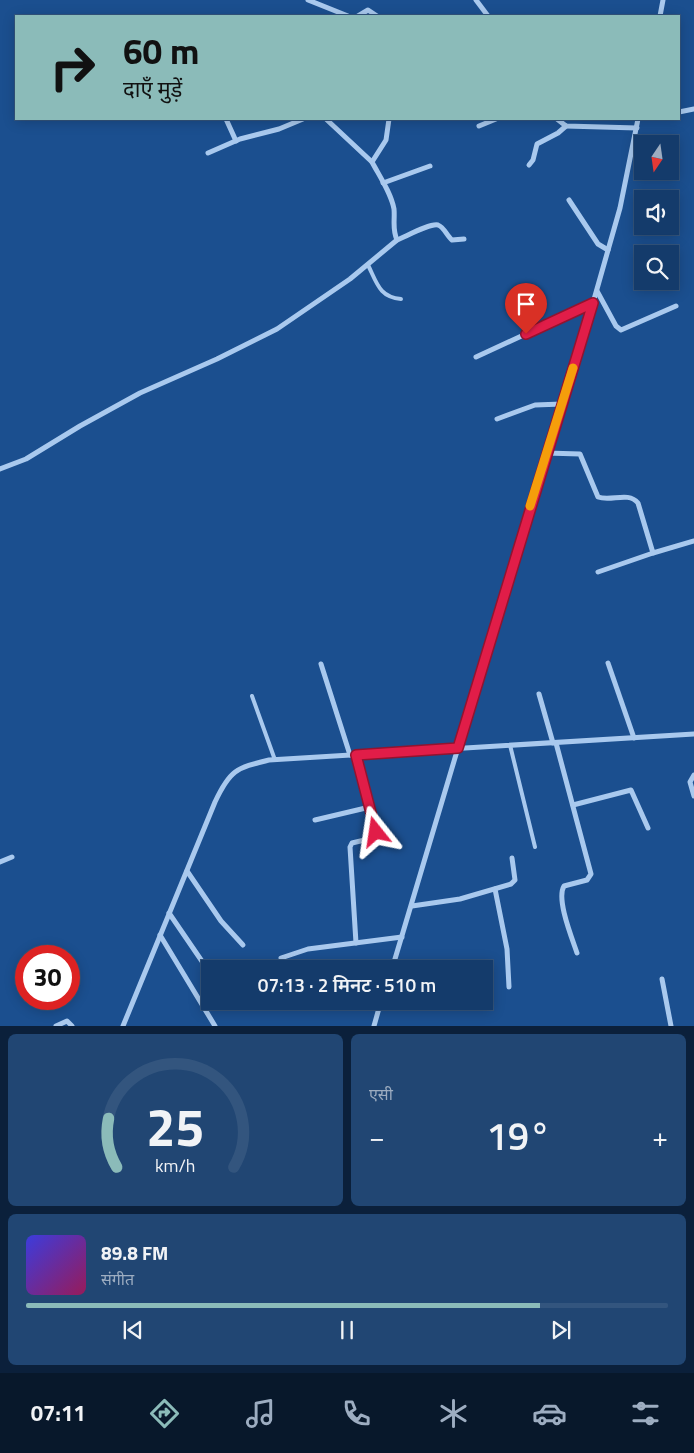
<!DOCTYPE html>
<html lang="hi">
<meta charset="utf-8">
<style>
:root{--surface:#143b6b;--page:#214673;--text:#f1f3f6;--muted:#9dadc1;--line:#33557e;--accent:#8bbbb9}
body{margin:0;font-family:"Titillium Web","Noto Sans Devanagari",sans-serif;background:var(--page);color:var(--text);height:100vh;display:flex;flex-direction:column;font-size:19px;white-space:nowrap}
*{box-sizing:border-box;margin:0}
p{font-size:16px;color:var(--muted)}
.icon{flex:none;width:28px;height:28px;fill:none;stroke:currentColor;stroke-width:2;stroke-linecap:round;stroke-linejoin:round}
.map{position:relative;height:1026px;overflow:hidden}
.panel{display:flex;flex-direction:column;gap:8px;padding:8px;background:#0b203b;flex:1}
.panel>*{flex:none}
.hud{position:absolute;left:15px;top:15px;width:665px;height:105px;border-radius:0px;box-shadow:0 2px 12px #0003,0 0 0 1px var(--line);background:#8bbbb9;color:#111;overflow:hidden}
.needle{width:32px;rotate:193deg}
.fabs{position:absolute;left:634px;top:135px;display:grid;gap:10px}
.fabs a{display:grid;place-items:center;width:45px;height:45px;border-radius:0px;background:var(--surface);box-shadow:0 2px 12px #0003,0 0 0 1px var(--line);font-size:25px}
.speed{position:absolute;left:15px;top:945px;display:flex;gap:10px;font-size:25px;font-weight:700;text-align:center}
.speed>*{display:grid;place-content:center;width:65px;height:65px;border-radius:50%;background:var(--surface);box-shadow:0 2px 12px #0003,0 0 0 1px var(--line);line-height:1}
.speed .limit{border:8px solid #d22;background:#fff;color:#111}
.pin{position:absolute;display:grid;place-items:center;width:42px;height:42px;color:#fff;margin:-51px -21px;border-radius:50% 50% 50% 0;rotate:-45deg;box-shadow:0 0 5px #0007}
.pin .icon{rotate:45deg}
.me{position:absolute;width:55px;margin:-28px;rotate:345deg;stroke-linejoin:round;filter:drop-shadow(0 0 4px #0008)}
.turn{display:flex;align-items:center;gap:18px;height:105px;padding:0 25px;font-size:22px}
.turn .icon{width:65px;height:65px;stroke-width:2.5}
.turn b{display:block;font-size:35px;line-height:42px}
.big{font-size:38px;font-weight:600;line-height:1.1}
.panel .widget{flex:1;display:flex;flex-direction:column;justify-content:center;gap:8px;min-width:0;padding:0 18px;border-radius:8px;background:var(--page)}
.panel .dial{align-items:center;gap:0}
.dial svg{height:130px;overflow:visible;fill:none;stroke:var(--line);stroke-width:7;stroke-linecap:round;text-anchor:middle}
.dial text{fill:var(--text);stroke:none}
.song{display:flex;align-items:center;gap:15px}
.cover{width:60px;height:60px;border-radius:8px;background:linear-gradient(135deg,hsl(240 70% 55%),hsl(330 70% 35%))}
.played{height:5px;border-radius:2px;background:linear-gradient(90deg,var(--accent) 80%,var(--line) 80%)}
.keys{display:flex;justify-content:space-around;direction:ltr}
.heat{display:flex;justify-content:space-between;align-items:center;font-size:28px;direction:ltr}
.panel .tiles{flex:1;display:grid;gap:8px;grid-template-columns:1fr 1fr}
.widget:last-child{grid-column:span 2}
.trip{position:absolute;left:201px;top:960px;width:292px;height:50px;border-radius:0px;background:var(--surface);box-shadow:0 2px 12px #0003,0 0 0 1px var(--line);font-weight:600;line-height:50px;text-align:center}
.dock{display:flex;height:80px;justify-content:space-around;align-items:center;background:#08182b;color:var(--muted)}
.dock .icon{width:35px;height:35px}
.dock .selected{color:var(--accent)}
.dock b{font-size:22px;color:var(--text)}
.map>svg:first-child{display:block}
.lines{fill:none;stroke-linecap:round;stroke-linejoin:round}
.lane{stroke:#a9c9ee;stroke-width:4}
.street{stroke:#a9c9ee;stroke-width:5}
.route-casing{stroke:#92132f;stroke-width:12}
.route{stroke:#e11d48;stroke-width:9}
.slow{stroke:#f59e0b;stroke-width:9}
</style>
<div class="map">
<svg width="694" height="1026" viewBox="0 0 694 1026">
<rect width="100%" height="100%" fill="#1b4f8f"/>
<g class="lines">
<g class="lane">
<path d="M368 265C377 283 379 297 401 299"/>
<polyline points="252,696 275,760"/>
<polyline points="510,745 535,847"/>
</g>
<g class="street">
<polyline points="308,0 348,16"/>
<polyline points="476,0 488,16"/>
<polyline points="358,16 368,10 377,16"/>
<polyline points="660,16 663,0"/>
<polyline points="679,112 694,109"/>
<polyline points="226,119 236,141"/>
<polyline points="326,119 372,162"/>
<polyline points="557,119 566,126 637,128"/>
<polyline points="479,126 496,119"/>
<polyline points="208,153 240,139 279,129 303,119"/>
<polyline points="529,165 533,160 537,144 558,133 566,126"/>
<polyline points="383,183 430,166"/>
<polyline points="569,200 598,244 608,250"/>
<path d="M397 240C405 237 430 223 438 225 444 227 447 236 452 240L464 239"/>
<polyline points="597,291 616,326 621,330 676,306"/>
<polyline points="476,357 593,303"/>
<polyline points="497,419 535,405 562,404"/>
<path d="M546 453 580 454 598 497C611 502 628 491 638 503L653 553 694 541"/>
<path d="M0 469 26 459 80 426 140 393 217 359 277 329 350 279 397 240C392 229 395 221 394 209 391 193 380 177 372 162L386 140 389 119"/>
<polyline points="598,572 653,553"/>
<polyline points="608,663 634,738"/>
<polyline points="321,664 350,755"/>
<polyline points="539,694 553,743"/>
<path d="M556 743 591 874 587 880 564 886C556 899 572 938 577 953"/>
<polyline points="694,775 690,782 694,796"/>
<polyline points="573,805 631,790 648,828"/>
<polyline points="315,820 370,807"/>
<polyline points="0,862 12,857"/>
<polyline points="187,871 221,921 243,945"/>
<polyline points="495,889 507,949 509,987"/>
<polyline points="412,906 460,899 511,884 515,880 512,858"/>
<polyline points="169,913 210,973"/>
<polyline points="160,935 215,1026"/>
<polyline points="356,943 350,847 352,843 373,838 377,834 356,755"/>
<polyline points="281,958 308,949 402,937"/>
<polyline points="392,969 546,453 593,303 620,208 638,119"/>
<polyline points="662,979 671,1026"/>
<polyline points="56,1026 67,1021 72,1026"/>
<path d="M123 1026 215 802C230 770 236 768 269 760L694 734"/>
<polyline points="374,1026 381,1001"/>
</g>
</g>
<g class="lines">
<defs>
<polyline id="route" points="376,832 356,755 458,748 593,303 526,334"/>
</defs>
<use href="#route" class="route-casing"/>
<use href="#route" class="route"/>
<polyline class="slow" points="530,506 573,368"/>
</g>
</svg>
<div class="fabs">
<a><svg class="needle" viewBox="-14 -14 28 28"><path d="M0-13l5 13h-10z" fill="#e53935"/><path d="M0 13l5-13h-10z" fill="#9dadc1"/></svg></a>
<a><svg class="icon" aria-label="sound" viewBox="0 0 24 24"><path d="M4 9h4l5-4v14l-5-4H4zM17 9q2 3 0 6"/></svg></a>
<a><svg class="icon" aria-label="search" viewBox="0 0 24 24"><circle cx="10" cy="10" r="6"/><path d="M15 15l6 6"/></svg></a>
</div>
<div class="speed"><div class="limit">30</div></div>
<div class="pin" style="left:526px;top:334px;background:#d93025"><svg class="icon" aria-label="arrive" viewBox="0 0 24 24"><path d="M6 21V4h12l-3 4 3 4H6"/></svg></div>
<svg class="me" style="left:376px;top:832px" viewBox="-20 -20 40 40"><path d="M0-17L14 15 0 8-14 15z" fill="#e11d48" stroke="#fff" stroke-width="4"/></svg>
<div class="trip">07:13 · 2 मिनट · 510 m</div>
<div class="hud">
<div class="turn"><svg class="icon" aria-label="right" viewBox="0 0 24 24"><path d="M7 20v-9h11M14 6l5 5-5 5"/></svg><div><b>60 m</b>दाएँ मुड़ें</div></div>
</div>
</div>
<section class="panel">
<div class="tiles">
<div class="widget dial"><svg viewBox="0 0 100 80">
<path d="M14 69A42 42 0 1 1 86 69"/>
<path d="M14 69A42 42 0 0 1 9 39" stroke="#8bbbb9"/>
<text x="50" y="56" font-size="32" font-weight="700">25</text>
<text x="50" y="72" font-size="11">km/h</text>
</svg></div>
<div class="widget"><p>एसी</p>
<div class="heat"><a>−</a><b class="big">19°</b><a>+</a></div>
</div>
<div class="widget">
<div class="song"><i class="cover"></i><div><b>89.8 FM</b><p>संगीत</p></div></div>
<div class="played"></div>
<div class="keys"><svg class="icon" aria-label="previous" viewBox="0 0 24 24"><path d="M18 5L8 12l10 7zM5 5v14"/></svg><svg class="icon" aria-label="pause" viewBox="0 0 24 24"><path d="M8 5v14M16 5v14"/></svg><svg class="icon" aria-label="next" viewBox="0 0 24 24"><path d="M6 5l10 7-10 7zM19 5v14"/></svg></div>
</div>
</div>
</section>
<nav class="dock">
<b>07:11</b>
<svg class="icon selected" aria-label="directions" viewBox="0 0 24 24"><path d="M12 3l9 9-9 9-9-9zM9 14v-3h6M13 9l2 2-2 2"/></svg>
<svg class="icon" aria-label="music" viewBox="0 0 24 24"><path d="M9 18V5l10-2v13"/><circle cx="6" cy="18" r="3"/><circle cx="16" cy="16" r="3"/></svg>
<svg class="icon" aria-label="phone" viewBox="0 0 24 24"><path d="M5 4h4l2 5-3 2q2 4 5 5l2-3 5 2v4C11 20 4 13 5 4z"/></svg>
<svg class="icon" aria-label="climate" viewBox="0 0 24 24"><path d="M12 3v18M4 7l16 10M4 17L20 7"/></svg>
<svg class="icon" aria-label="car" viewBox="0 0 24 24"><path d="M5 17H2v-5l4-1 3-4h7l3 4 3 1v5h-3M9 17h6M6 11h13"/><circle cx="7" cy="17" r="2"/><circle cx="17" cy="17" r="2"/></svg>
<svg class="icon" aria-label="filters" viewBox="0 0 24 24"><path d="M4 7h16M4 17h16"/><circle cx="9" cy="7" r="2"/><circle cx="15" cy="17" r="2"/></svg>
</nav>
